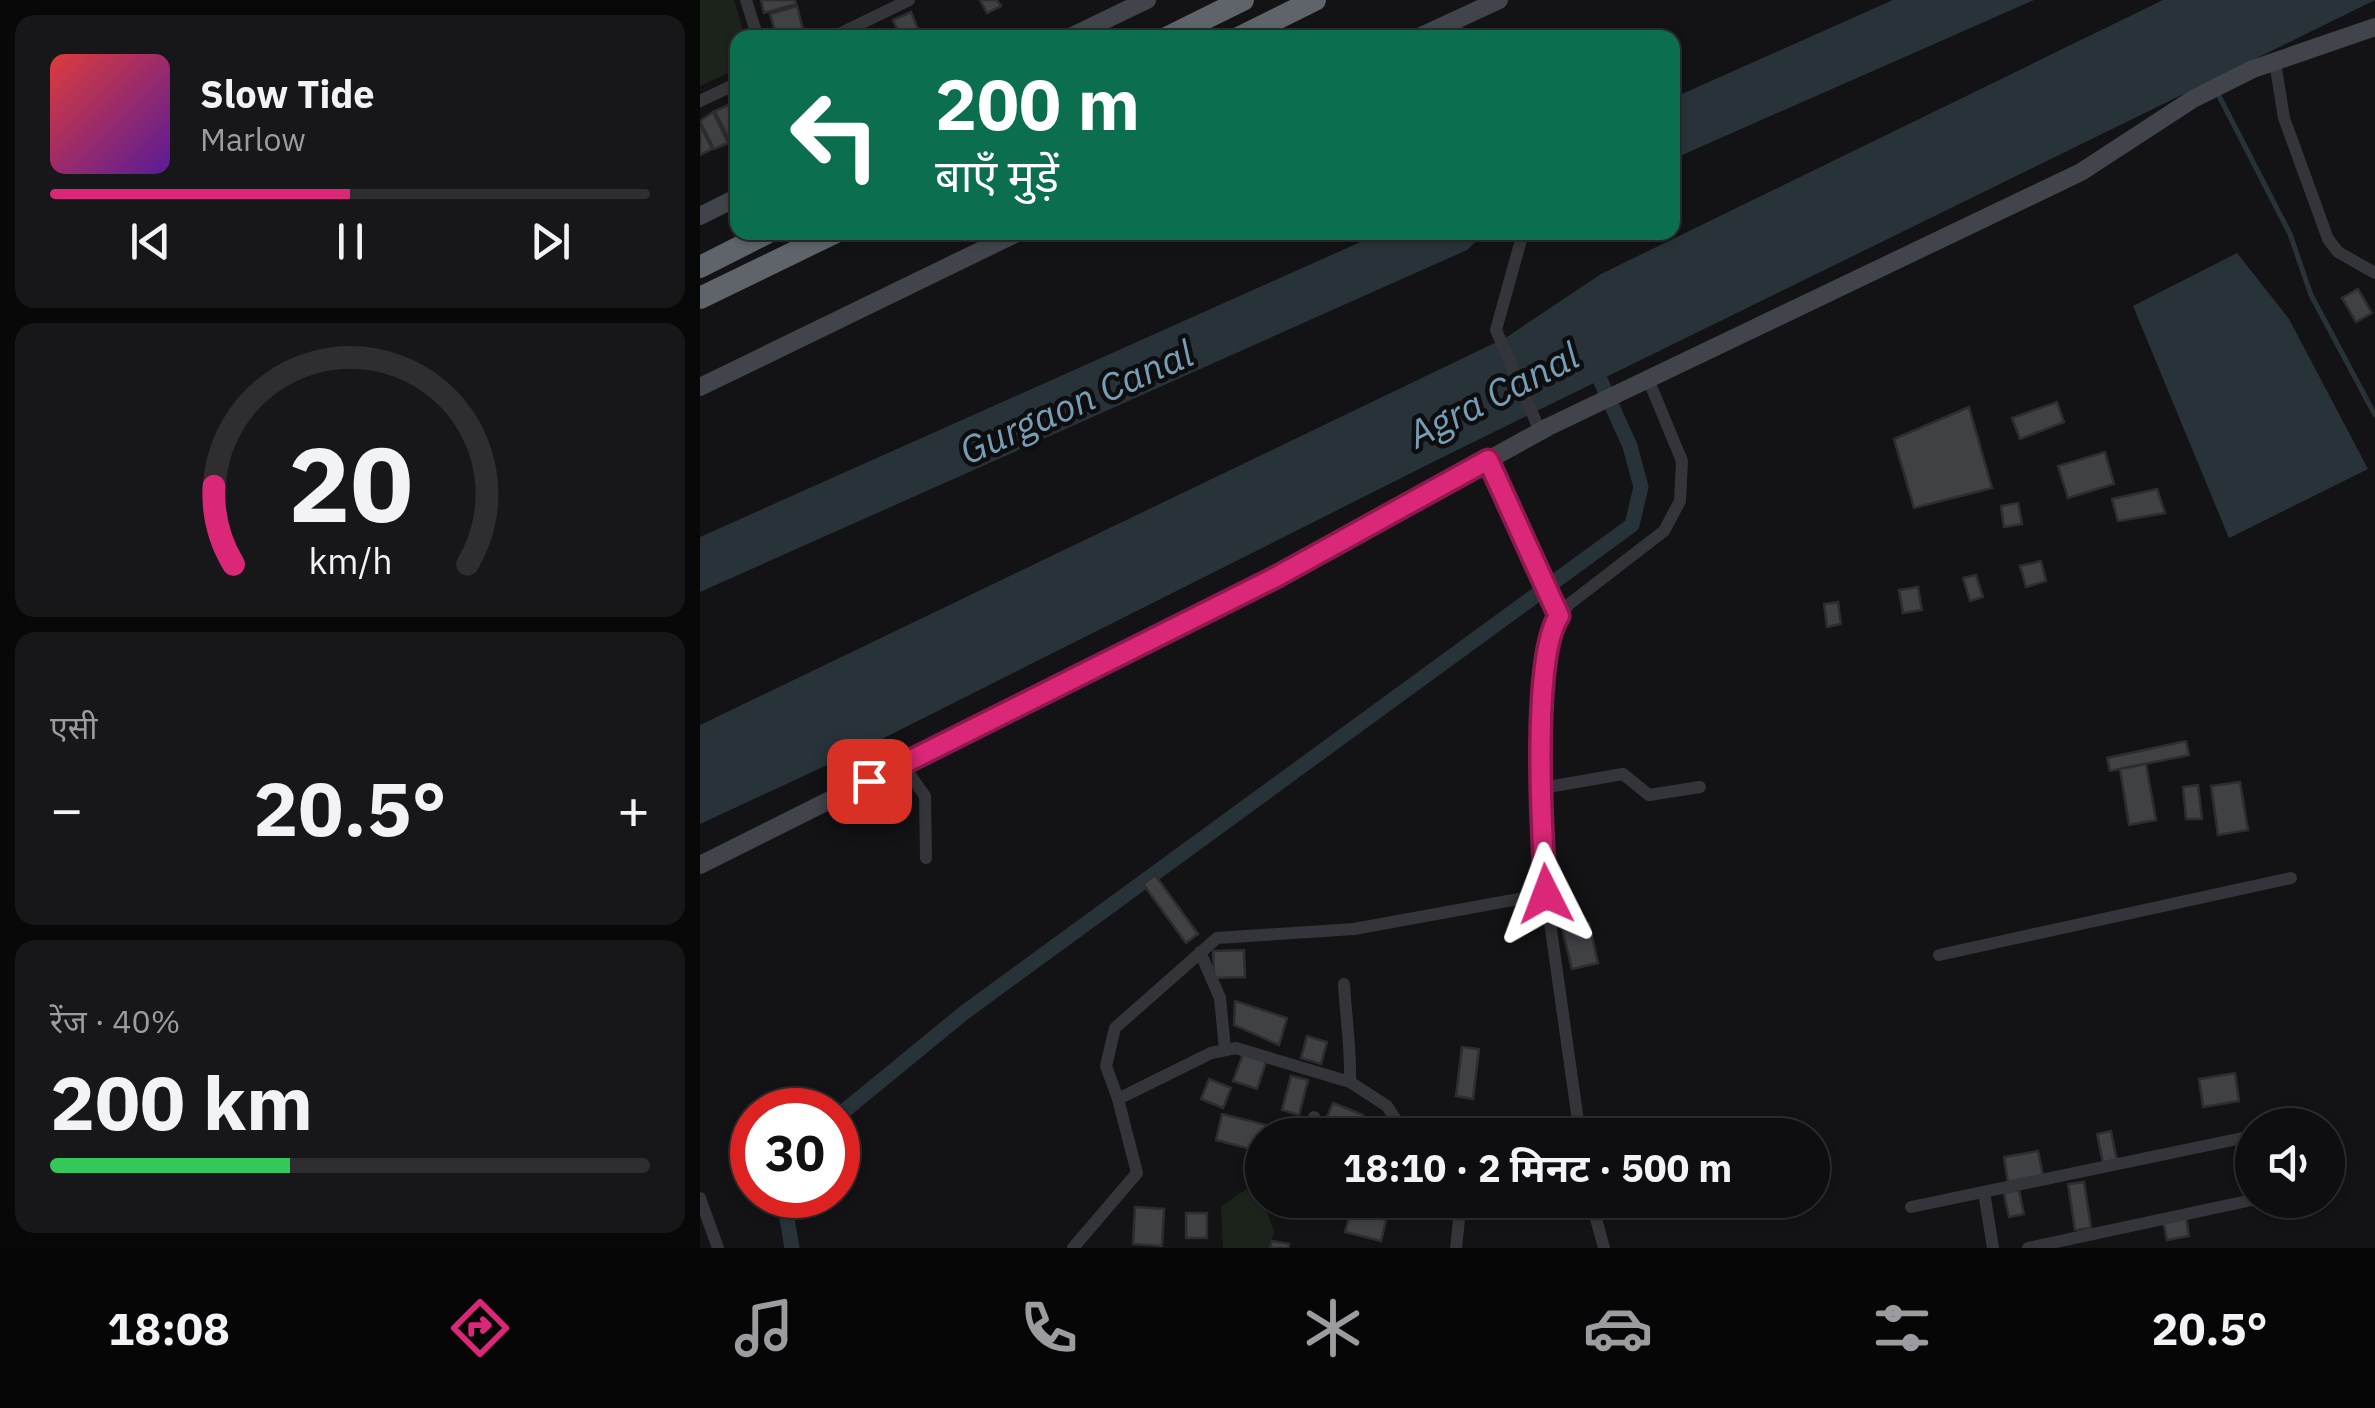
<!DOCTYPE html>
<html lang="hi">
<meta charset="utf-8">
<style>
:root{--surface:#0e0e10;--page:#171719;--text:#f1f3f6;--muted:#9b9c9f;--line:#2e2e30;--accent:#db2777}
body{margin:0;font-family:"IBM Plex Sans","Noto Sans Devanagari",sans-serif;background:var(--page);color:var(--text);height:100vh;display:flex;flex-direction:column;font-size:38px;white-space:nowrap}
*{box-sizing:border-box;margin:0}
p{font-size:32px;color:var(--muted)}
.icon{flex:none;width:55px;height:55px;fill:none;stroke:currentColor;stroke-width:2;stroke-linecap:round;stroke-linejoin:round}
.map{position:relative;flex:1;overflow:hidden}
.drawer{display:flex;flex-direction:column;gap:15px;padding:15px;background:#080809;width:700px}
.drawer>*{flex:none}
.hud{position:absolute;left:30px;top:30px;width:950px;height:210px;border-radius:20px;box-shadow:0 2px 8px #0004,0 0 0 2px var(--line);background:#0b6e4f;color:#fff;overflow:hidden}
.buttons{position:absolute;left:1535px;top:1108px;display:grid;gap:20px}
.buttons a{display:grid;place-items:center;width:110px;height:110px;border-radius:50%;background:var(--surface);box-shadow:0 2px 8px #0004,0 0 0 2px var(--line);font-size:50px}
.speed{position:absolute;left:30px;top:1088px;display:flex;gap:20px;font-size:50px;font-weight:700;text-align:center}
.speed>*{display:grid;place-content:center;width:130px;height:130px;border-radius:50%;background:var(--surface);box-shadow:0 2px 8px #0004,0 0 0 2px var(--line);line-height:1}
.speed .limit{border:15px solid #d22;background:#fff;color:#111}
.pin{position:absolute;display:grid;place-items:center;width:85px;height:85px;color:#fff;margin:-42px;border-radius:20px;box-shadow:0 5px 15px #0006}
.me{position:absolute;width:110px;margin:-55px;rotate:357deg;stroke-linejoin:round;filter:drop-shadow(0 0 8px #0008)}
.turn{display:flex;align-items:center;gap:35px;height:210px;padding:0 40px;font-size:45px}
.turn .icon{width:130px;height:130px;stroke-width:2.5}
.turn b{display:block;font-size:70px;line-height:85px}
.big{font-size:75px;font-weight:700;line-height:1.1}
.drawer .card{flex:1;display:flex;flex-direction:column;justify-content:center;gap:15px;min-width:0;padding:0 35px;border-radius:20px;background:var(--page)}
.drawer .dial{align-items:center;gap:0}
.dial svg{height:260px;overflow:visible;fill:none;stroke:var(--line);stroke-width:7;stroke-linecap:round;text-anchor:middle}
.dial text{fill:var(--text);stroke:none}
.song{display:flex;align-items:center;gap:30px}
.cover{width:120px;height:120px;border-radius:15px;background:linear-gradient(135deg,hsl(0 70% 55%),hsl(270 70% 35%))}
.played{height:10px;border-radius:5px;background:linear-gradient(90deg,var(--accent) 50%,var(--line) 50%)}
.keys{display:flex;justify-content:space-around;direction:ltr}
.heat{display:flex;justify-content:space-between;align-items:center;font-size:55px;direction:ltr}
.charge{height:15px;border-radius:8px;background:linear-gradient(90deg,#34c759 40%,var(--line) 0)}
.trip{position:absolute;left:545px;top:1118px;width:585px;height:100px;border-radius:50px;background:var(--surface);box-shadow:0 2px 8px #0004,0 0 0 2px var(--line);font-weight:700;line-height:100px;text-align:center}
.tab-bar{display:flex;height:160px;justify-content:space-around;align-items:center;background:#060606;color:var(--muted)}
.tab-bar .icon{width:70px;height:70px}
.tab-bar .selected{color:var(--accent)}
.tab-bar b{font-size:45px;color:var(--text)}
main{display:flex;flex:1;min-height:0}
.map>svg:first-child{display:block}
.green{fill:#1b231b}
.water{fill:#283339}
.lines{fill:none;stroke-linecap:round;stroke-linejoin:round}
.stream{stroke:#283339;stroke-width:5}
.canal{stroke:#283339;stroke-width:15}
.building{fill:#3f4145;stroke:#2d2d31;stroke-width:2.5}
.street{stroke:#34353a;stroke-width:12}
.secondary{stroke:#41444a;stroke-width:18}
.highway{stroke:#5f646b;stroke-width:22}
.route-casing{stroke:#8e194d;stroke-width:25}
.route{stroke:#db2777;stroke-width:18}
.labels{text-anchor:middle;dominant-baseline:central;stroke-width:9;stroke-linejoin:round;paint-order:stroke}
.water-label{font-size:38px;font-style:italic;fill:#779db4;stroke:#0e0e10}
</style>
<main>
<section class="drawer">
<div class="card">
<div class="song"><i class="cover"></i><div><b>Slow Tide</b><p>Marlow</p></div></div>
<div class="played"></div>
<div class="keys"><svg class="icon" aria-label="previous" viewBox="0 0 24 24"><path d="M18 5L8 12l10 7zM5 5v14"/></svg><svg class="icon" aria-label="pause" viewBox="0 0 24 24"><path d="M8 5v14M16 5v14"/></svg><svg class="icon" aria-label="next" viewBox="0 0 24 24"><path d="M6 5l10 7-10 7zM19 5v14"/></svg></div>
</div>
<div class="card dial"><svg viewBox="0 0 100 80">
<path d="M14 69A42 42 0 1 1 86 69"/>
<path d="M14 69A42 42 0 0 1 8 45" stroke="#db2777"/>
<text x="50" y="56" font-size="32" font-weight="700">20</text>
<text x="50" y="72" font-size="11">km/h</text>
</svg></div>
<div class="card"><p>एसी</p>
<div class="heat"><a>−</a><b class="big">20.5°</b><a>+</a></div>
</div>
<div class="card"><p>रेंज · 40%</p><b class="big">200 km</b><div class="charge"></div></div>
</section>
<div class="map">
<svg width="1675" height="1248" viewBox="0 0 1675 1248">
<rect width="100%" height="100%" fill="#131315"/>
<g class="green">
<polygon points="0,0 34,0 45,37 38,38 37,69 0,86"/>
<polygon points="557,1181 574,1232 569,1248 523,1248 521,1207"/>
</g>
<g class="water">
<polygon points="1193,0 1334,0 973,159 973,98"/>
<polygon points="1463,0 1675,0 735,461 166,747 0,824 0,725 807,337 901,274"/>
<polygon points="683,232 785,233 767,250 0,592 0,537"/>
<polygon points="1537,253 1589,319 1668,469 1529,538 1433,306"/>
</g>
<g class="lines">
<polyline class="stream" points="1516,90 1590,234 1611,295 1675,415"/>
<g class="canal">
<polyline points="138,1116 265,1012 932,525 941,487 930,446 893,364"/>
<polyline points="91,1195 86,1213 92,1248"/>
</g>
</g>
<g class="building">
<polygon points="61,0 95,0 96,4 64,13"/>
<polygon points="280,0 297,0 301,6 287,13"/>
<polygon points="97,6 104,34 77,38 70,14"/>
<polygon points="211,12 222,38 201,38 193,20"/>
<polygon points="28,105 38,125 38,137 30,141 15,111"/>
<polygon points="13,112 28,143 14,149 0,121"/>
<polygon points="0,125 12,149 0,155"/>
<polygon points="1658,289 1672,313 1656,322 1642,298"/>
<polygon points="1357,402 1364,422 1320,439 1312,418"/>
<polygon points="1269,407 1292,488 1214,508 1194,439"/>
<polygon points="1405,452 1414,484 1368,498 1358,466"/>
<polygon points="1457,489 1465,513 1418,521 1412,499"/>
<polygon points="1318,503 1322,524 1304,527 1301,506"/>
<polygon points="1341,561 1346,581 1326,587 1320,566"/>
<polygon points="1276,575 1283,597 1270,601 1263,578"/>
<polygon points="1218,587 1222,610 1203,613 1199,590"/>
<polygon points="1138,602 1141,624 1127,627 1124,604"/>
<polygon points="1486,741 1489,755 1410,771 1407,758"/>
<polygon points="1446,764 1456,820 1429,825 1420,769"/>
<polygon points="1540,782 1548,830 1518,835 1511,786"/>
<polygon points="1498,785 1502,819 1486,819 1483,787"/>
<polygon points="455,875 498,934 486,943 443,884"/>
<polygon points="889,923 898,963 872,969 862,928"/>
<polygon points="544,950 545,977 514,978 513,951"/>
<polygon points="535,1001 587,1018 579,1045 534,1025"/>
<polygon points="607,1036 627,1042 621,1064 601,1058"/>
<polygon points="762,1047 779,1049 773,1099 756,1096"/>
<polygon points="543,1054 566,1062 557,1089 533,1081"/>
<polygon points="1535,1073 1539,1101 1503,1107 1499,1079"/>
<polygon points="591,1076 608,1080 599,1115 582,1110"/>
<polygon points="509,1079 531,1088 523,1108 501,1099"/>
<polygon points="633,1103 663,1115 654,1135 619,1135"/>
<polygon points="522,1114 574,1127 572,1135 562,1135 562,1152 516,1140"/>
<polygon points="807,1124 838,1127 837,1135 806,1135"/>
<polygon points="1411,1131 1417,1161 1403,1163 1397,1134"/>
<polygon points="1338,1151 1343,1176 1308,1183 1304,1157"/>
<polygon points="1384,1182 1391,1228 1375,1230 1368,1184"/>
<polygon points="1319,1190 1324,1214 1309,1217 1304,1193"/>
<polygon points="435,1207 464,1209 462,1246 433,1244"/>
<polygon points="651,1210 686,1220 681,1241 645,1232"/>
<rect x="486" y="1213" width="21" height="25"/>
<polygon points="1486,1216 1489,1236 1467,1240 1463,1220"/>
<polygon points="572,1241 589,1244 588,1248 570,1248"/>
</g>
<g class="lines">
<g class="street">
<polyline points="46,0 58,38"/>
<polyline points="754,20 760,38"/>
<polyline points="131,38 209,0"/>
<polyline points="1575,62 1584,118 1628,239 1638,252 1675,273"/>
<polyline points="0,101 38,83"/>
<polyline points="818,232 821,240 796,330 840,431"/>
<polyline points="788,460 859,616"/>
<polyline points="203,765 225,796 226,858"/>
<polyline points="842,788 923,774 949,795 1000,787"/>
<polyline points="500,952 520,998 525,1049"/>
<polyline points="1239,955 1591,878"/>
<path d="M644 984C646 1018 651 1048 650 1082"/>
<polyline points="418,1099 406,1066 415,1028 517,938 654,929 846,894"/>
<polyline points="607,1135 614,1117"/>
<polyline points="880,1135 846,894 842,807 849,638 868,605 964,531 980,501 982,461 948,379"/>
<polyline points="1284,1192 1293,1248"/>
<polyline points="0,1198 18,1248"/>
<polyline points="891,1200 904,1248"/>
<polyline points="1211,1207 1552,1136"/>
<polyline points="373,1248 437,1173 418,1099 511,1053 536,1048 650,1082 687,1106 706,1135"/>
<polyline points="756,1248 761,1200"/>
<polyline points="1328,1248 1552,1200"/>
</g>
<g class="secondary">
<polyline points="368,38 447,0"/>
<polyline points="717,38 799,0"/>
<polyline points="0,216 38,197"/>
<polyline points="0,387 319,232"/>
<polyline points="0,865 574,578 848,427 1381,172 1493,99 1553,69 1675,27"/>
</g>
<g class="highway">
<polyline points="466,38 543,0"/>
<polyline points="538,38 615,0"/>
<polyline points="0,267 69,232"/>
<polyline points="0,298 136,232"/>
</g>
</g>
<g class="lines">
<defs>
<path id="route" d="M169 781 574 578 788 460 859 616C831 658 842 838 846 894"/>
</defs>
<use href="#route" class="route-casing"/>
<use href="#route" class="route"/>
</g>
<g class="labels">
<g class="water-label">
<text transform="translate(793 394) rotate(-27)">Agra Canal</text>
<text transform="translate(376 401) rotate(-24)">Gurgaon Canal</text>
</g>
</g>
</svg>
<div class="buttons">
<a><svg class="icon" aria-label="sound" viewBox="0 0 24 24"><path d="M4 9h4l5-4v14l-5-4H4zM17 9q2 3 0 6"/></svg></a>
</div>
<div class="speed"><div class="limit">30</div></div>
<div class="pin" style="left:169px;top:781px;background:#d93025"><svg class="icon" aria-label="arrive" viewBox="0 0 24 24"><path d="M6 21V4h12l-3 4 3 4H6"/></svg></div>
<svg class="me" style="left:846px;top:894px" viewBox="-20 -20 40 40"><path d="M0-17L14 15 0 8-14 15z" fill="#db2777" stroke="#fff" stroke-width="4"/></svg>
<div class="trip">18:10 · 2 मिनट · 500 m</div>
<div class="hud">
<div class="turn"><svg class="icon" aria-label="left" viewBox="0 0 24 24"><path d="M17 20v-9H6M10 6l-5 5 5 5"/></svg><div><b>200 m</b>बाएँ मुड़ें</div></div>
</div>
</div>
</main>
<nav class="tab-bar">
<b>18:08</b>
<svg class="icon selected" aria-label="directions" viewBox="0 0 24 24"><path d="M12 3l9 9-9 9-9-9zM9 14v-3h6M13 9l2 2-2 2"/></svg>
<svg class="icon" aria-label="music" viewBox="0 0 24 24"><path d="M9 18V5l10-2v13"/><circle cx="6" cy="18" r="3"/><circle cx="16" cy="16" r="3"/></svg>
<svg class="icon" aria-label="phone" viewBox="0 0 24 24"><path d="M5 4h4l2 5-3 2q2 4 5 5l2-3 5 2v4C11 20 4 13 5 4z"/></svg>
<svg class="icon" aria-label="climate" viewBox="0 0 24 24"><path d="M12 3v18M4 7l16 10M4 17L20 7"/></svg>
<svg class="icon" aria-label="car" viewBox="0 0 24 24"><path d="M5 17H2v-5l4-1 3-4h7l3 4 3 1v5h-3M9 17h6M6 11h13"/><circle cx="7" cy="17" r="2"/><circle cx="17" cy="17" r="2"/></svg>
<svg class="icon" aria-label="filters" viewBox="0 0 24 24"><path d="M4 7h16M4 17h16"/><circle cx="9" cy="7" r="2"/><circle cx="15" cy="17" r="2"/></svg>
<b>20.5°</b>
</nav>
